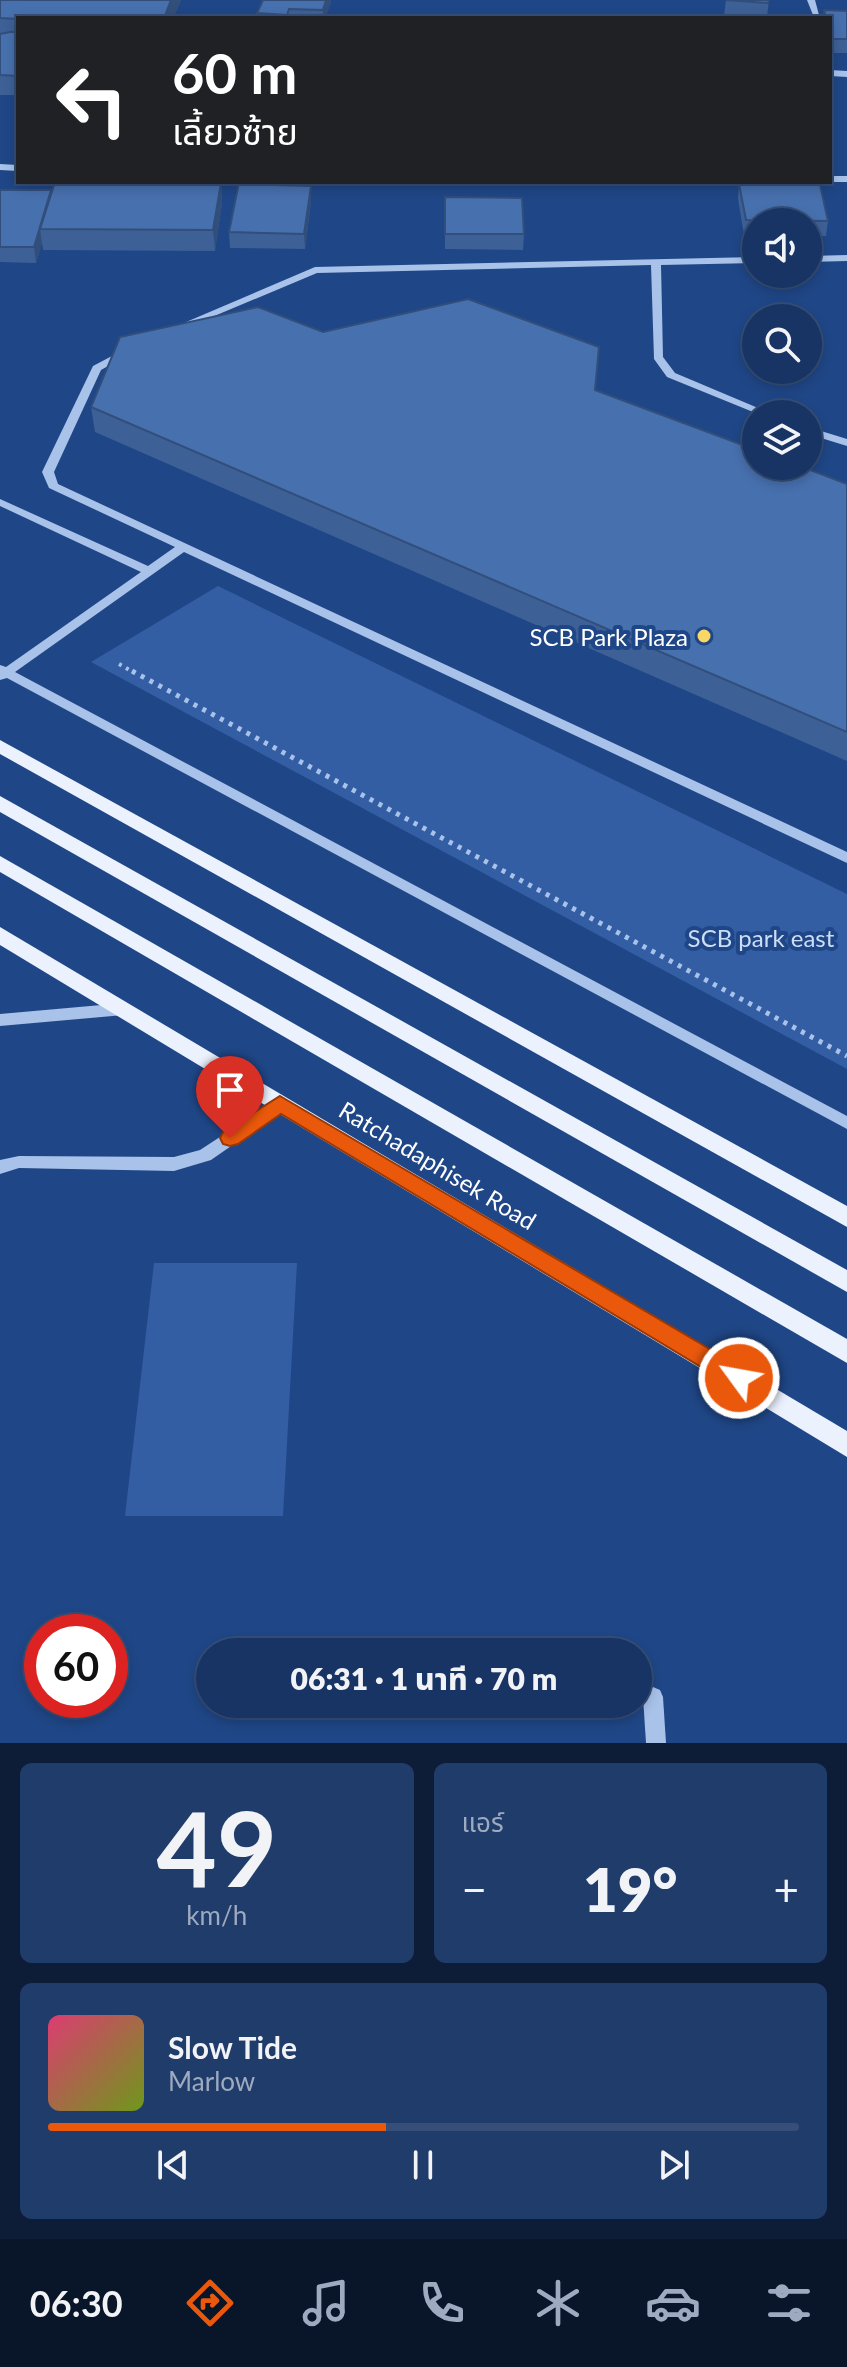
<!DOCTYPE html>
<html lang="th">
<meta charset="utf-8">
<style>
:root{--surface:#173464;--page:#203c6a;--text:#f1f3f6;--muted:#9eaabf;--line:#364f78;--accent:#ea580c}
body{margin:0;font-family:Lato,"Noto Sans Thai",sans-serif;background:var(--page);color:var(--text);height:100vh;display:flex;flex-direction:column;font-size:30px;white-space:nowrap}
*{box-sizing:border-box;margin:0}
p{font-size:26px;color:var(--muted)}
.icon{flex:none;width:44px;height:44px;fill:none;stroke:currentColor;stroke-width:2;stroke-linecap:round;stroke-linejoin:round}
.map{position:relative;height:1743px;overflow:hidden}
.side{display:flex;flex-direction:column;gap:20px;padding:20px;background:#0d1d37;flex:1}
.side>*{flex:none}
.hud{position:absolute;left:16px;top:16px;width:816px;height:168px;border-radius:0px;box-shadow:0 4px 12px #0003,0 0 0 2px var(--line);background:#202124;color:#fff;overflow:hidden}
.buttons{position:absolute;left:742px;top:208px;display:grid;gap:16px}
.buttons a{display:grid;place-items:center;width:80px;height:80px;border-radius:50%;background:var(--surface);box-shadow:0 4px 12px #0003,0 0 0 2px var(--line);font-size:40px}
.speed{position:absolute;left:24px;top:1614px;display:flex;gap:16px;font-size:40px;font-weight:700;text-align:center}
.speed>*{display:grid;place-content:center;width:104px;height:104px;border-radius:50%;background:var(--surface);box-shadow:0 4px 12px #0003,0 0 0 2px var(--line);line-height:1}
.speed .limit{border:12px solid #d22;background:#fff;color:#111}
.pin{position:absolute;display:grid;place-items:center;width:68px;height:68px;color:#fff;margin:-82px -34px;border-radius:50% 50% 50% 0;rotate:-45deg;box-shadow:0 0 8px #0007}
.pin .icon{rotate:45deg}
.me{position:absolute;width:88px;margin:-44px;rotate:302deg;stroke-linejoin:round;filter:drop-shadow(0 0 6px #0008)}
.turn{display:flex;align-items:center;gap:28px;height:168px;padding:0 24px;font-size:36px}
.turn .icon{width:104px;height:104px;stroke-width:2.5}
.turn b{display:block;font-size:56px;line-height:68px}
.big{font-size:60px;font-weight:800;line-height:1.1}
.side .widget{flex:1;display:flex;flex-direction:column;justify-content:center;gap:12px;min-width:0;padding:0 28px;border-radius:12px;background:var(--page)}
.side .dial{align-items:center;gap:0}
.dial b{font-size:104px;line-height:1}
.song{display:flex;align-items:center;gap:24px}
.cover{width:96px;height:96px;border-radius:12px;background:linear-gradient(135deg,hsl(340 70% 55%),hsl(80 70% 35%))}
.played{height:8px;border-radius:4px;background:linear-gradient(90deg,var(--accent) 45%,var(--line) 45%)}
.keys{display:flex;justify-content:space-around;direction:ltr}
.heat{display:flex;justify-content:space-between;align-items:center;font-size:44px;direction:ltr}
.side .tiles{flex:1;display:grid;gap:20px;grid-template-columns:1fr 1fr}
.widget:last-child{grid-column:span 2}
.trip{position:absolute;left:196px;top:1638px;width:456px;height:80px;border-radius:40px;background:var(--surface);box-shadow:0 4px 12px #0003,0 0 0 2px var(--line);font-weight:800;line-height:80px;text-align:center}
.dock{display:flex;height:128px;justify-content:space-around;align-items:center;background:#091528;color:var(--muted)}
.dock .icon{width:56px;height:56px}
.dock .active{color:var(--accent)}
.dock b{font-size:36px;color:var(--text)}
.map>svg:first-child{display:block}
.green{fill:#335ea3}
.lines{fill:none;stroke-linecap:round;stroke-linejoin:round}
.path-far1{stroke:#a8c2ea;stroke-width:4;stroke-dasharray:3 5;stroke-linecap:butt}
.path{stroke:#a8c2ea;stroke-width:5;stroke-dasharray:4 6;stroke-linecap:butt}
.minor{fill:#a8c2ea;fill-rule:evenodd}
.major{fill:#ebf2fe;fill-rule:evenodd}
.wall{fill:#3d6096}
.shaded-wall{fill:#324e7a}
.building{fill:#4770ae;stroke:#324e7a;stroke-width:2}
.route{fill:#ea580c;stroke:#983908;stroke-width:2}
.poi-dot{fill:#f8d767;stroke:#1f4686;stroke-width:3}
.labels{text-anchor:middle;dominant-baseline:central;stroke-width:8;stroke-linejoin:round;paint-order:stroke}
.poi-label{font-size:24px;fill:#fff;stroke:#1f4686;text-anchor:end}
.park-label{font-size:24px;fill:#ccddf7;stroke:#1f4686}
.street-label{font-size:24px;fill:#fff;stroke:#1f4686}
</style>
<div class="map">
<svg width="847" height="1743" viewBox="0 0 847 1743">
<rect width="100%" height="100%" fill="#1f4686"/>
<g class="green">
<polygon points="218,586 847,894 847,1069 91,662"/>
<polygon points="154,1263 297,1263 283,1516 125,1516"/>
</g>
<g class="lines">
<polyline class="path-far1" points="119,664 135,673"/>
<polyline class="path" points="132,671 847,1056"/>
<g class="minor">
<polygon points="807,0 815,0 819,15 813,15"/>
<polygon points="830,70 847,71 847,77 830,76"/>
<polygon points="0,164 18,165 18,171 0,170"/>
<rect x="830" y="176" width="17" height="6"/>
<polygon points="847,255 847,261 808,262 808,256"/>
<polygon points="756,257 756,263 661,265 663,357 675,373 772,414 758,414 667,377 654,359 651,265 317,273 181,330 172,328 315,267"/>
<polygon points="129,347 133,348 133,352 101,370 54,472 58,484 847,852 847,863 184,552 15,672 847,1116 847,1129 7,678 0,680 0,665 6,667 141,572 0,506 0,499 148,566 175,547 49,488 42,472 93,366"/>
<polygon points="808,427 847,439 847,446 808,434"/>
<polygon points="124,1003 129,1005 131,1009 129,1013 124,1015 0,1026 0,1014"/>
<polygon points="280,1098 286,1100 288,1104 286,1108 211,1160 174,1171 19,1168 0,1174 0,1160 19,1156 174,1157 200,1150"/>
<polygon points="653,1687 660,1690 663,1697 666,1743 646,1743 643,1697 646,1690"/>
</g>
<g class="major">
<polygon points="0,740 847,1206 847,1227 0,754"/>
<polygon points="0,796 847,1270 847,1292 0,812"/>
<polygon points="0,856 847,1339 847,1363 0,872"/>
<polygon points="0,927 847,1431 847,1457 0,945"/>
</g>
</g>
<g class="wall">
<polygon points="0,0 181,0 173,18 18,18 18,95 0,95"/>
<polygon points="726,0 769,0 767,17 724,15"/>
<polygon points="331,2 325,18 257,18 257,13"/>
<polygon points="824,10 847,11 847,53 830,53 830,18 823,18"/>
<polygon points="221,183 222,203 215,251 43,250 42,243 36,263 0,262 0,190 51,193"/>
<polygon points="739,184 828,221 826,236 808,236 808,222 756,222 756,235 744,235 738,199"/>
<polygon points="276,185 311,201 305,249 230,248 229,232"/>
<polygon points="445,197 524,234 523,250 445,249"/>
<polygon points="323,332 596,390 847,484 847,761 95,432 91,407"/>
</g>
<g class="shaded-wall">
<polygon points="171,0 181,0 173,18 164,18"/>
<polygon points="326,0 331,0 331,2 325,18 323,18 323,10"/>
<polygon points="221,183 222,203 215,251 213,230"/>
<polygon points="311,186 311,201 305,249 304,234"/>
<polygon points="51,190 40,229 42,243 36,263 34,247"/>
</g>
<g class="building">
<polygon points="0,0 171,0 164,18 18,19 0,18"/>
<polygon points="263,0 326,0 323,10 289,9 287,15 257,13"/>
<polygon points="726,0 769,0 768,3"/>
<polygon points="824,10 847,11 847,39 830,39 830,18 826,18"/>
<polygon points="10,32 18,32 18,76 0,75 0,34"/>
<polygon points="55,182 132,182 221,183 213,230 40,229"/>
<polygon points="239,182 275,182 274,185 311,186 304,234 229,232"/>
<polygon points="739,184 820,185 828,221 746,220"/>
<polygon points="0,190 51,190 34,247 0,247"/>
<polygon points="445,197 522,198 524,234 445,234"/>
<polygon points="468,299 599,347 595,390 756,450 756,466 800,466 847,484 847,732 91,407 120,337 258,307 323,332"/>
</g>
<polygon class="route" points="280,1096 747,1371 751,1378 747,1385 739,1388 731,1385 281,1114 238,1144 230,1146 223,1144 220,1138 223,1132"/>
<circle class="poi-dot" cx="704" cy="636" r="8"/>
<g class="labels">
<g class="poi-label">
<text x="688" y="636">SCB Park Plaza</text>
</g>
<g class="park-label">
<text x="761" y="937">SCB park east</text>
</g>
<g class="street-label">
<text transform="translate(438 1165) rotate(31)">Ratchadaphisek Road</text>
</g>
</g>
</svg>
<div class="buttons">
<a><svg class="icon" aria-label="sound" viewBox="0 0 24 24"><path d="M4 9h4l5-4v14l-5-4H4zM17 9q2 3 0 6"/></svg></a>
<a><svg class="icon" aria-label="search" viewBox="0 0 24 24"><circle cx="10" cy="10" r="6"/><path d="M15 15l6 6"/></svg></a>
<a><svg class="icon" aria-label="layers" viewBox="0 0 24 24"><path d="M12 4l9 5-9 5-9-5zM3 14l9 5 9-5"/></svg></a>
</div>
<div class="speed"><div class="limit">60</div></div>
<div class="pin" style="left:230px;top:1138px;background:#d93025"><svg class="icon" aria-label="arrive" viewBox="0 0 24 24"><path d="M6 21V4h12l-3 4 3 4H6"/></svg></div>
<svg class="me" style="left:739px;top:1378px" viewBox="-20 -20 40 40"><circle r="17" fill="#ea580c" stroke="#fff" stroke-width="3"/><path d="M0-11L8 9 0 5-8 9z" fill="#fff"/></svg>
<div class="trip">06:31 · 1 นาที · 70 m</div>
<div class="hud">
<div class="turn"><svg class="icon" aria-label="left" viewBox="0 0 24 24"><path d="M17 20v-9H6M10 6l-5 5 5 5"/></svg><div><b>60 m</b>เลี้ยวซ้าย</div></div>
</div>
</div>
<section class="side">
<div class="tiles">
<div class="widget dial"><b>49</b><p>km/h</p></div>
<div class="widget"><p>แอร์</p>
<div class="heat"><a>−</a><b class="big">19°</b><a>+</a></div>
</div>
<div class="widget">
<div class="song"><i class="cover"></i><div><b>Slow Tide</b><p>Marlow</p></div></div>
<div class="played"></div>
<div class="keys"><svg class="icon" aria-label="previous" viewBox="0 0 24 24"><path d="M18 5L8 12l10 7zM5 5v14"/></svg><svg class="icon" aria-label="pause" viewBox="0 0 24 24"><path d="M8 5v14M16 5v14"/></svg><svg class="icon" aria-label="next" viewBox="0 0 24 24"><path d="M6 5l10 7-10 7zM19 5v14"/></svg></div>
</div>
</div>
</section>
<nav class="dock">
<b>06:30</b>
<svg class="icon active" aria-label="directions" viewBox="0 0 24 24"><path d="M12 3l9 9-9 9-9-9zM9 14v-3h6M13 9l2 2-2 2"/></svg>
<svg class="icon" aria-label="music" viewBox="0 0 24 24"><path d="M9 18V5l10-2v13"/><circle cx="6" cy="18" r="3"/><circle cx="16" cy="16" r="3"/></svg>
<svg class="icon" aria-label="phone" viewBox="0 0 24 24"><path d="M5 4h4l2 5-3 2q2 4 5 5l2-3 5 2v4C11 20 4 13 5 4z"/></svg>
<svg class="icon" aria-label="climate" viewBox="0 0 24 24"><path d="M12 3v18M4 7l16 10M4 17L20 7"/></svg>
<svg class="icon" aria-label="car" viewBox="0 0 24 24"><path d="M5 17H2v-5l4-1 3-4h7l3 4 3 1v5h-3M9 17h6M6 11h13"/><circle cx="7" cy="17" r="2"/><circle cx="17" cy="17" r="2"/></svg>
<svg class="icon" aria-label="filters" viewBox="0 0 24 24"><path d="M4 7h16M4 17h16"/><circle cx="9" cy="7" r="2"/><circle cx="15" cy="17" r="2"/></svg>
</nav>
